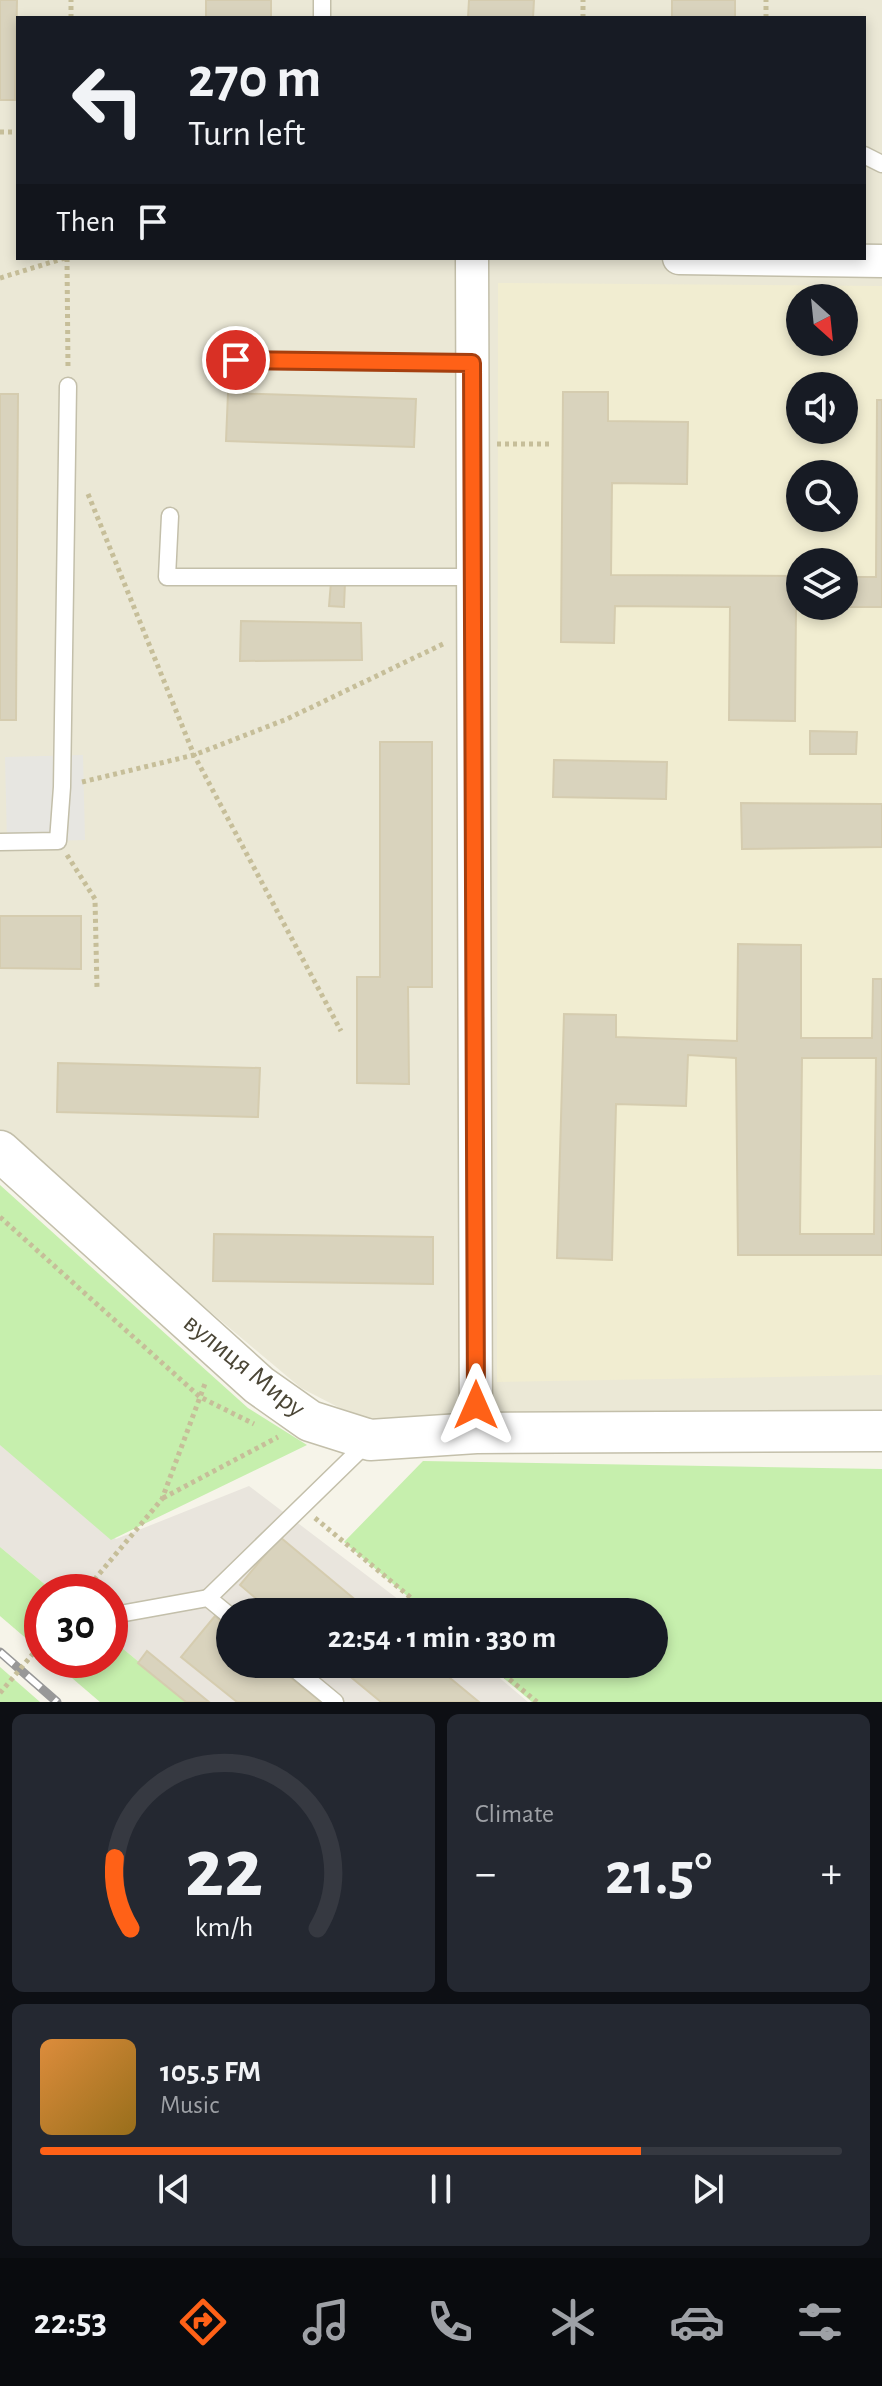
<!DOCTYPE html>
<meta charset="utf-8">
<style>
:root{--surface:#171b24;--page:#242831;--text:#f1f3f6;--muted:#9ea1a6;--line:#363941;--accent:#ff6117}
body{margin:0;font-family:"Alegreya Sans",sans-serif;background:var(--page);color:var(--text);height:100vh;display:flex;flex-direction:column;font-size:30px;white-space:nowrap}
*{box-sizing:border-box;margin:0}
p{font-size:26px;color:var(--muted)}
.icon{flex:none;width:44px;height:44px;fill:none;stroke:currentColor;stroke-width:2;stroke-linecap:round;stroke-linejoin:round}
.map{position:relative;height:1702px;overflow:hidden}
.side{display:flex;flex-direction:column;gap:12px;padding:12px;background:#0d0f14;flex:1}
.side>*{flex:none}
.top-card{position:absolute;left:16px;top:16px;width:850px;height:244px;border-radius:0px;box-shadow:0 4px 12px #0003;background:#171b24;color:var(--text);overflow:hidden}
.needle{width:52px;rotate:153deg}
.buttons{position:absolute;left:786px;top:284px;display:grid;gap:16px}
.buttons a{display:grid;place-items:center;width:72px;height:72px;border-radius:50%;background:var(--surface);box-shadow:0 4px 12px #0003;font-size:40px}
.speed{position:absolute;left:24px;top:1574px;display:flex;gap:16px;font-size:40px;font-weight:700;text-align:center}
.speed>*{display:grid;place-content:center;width:104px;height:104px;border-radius:50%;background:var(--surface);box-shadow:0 4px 12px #0003;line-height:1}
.speed .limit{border:12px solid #d22;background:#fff;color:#111}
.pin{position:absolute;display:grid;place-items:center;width:68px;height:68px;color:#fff;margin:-34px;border:4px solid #fff;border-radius:50%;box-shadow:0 2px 8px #0007}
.me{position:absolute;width:88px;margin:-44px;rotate:0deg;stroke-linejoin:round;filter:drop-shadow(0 0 6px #0008)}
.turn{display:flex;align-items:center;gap:28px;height:168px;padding:0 40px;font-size:36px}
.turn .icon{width:104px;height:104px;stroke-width:2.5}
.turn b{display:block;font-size:56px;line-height:68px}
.then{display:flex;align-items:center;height:76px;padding:0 40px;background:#0003;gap:16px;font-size:30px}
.big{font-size:60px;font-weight:700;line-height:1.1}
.side .widget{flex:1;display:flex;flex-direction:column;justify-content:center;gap:12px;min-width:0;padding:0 28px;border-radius:12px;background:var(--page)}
.side .dial{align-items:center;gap:0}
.dial svg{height:208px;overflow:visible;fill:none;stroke:var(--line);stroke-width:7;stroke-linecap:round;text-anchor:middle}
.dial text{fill:var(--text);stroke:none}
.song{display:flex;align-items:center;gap:24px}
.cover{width:96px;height:96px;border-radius:12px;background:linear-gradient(135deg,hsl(30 70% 55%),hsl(40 70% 35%))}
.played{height:8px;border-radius:4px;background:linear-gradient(90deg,var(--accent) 75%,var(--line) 75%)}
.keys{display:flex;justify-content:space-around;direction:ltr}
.heat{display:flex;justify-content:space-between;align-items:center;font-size:44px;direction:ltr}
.side .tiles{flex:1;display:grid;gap:12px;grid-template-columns:1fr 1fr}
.widget:last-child{grid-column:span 2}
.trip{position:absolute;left:216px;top:1598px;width:452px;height:80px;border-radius:40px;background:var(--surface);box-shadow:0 4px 12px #0003;font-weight:700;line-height:80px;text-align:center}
.tab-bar{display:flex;height:128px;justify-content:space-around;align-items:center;background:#090b0e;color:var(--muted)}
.tab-bar .icon{width:56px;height:56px}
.tab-bar .active{color:var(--accent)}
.tab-bar b{font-size:36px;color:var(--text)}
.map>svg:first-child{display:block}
.residential{fill:#ebe8d6;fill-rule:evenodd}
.industrial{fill:#e9e5dd}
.education{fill:#f1edd1;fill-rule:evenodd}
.green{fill:#c6efad}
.parking{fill:#e7e6e1}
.building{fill:#d9d3bd;stroke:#d5ccaf;stroke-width:2;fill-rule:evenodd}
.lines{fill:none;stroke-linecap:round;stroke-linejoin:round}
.service-casing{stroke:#c3bfaa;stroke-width:19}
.minor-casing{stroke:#c3bfaa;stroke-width:35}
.tertiary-casing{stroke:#c3bfaa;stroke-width:43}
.path{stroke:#c6be99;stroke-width:5;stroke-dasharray:4 4;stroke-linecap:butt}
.service{stroke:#fff;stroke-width:16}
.minor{stroke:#fff;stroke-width:32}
.tertiary{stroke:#fff;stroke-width:40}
.rail-casing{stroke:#989898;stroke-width:9}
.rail{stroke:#fff;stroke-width:6;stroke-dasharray:18;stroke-linecap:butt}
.path-bridge{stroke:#c6be99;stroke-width:5;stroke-dasharray:4 4;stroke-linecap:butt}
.route-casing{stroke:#a63f0f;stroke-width:20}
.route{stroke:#ff6117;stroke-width:14}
.labels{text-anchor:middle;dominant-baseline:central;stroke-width:6;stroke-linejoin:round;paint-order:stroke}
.street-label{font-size:28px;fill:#4b4636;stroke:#fff}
</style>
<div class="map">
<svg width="882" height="1702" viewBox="0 0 882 1702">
<rect width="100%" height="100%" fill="#f6f4e9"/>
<path class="residential" d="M0 0H882V1421H365L301 1388 0 1135ZM18 18H864V258H18ZM800 298H844V342H800ZM800 386H844V430H800ZM800 474H844V518H800ZM800 562H844V606H800Z"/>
<polygon class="industrial" points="0,1441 116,1539 249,1486 415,1612 230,1612 230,1664 483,1664 528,1702 187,1702 110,1638 110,1592 54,1592 0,1547"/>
<path class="education" d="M498 283 882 286V1375L497 1382ZM800 298H844V342H800ZM800 386H844V430H800ZM800 474H844V518H800ZM800 562H844V606H800Z"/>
<g class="green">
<polygon points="0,1185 248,1408 307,1445 111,1540 0,1445"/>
<polygon points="423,1461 882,1469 882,1702 532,1702 487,1664 654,1664 654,1612 426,1612 344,1542"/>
<polygon points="0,1547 54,1592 42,1592 42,1652 0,1616"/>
<polygon points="110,1638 187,1702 100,1702 51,1660 110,1660"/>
<polygon points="0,1667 40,1702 0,1702"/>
</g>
<polygon class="parking" points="83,755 85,840 7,842 5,757"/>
<g class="building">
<polygon points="0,0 17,0 15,100 0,100"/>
<rect x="206" y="0" width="65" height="18"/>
<polygon points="469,0 534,0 533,18 468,18"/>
<rect x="672" y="0" width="63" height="18"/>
<polygon points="563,392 608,392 608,421 688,422 687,484 612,483 611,575 800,576 800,606 844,606 844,577 876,577 877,400 882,400 882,607 796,607 795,721 729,720 730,607 615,606 614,643 561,642"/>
<polygon points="228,393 416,399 414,447 226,441"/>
<polygon points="0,394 18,394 16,720 0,720"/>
<polygon points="331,582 345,582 344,607 329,606"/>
<polygon points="241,621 361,623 362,660 240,661"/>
<polygon points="810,731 857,732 856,754 810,754"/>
<polygon points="380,742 432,742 432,987 408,987 409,1084 357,1083 357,977 380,977"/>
<polygon points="554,760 667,762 666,799 553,797"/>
<polygon points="741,803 882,804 882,847 742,849"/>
<polygon points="0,916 81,916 81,969 0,968"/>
<path d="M738 944 801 945V1038H872L873 979H882V1255H738L736 1058 688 1055 686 1106 616 1104 612 1260 557 1258 564 1014 616 1015V1037L737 1041ZM802 1058H876L874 1234H800Z"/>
<polygon points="58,1063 260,1068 258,1117 57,1112"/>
<polygon points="214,1234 433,1237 433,1284 213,1281"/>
<polygon points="280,1537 370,1612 272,1612 240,1585"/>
<polygon points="215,1616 230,1628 230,1664 274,1664 321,1702 237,1702 181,1657"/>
<polygon points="147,1651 209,1702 186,1702 138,1663"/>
<polygon points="335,1664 433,1664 479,1702 381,1702"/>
</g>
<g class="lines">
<defs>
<g id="service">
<polyline points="322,18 322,0"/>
<polyline points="864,155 882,164"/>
<polyline points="236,360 472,363"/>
<polyline points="170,516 167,577 473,577"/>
<polyline points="0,842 58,841 62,787 68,386"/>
<polyline points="208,1598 369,1441"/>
<polyline points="114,1615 208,1598 230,1616"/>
<polyline points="289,1664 335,1702"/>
</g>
<g id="minor">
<polyline points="472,258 476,1433"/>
<polyline points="679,258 882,261"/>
</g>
<polyline id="tertiary" points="0,1151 259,1385 310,1421 370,1440 476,1433 882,1431"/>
</defs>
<use href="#service" class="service-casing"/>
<use href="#minor" class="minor-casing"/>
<use href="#tertiary" class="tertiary-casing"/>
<g class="path">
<polyline points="71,18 71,0"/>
<polyline points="583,18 583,0"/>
<polyline points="766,18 766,0"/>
<polyline points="0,132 18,132"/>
<polyline points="67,258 68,369"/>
<polyline points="0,278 65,258"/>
<polyline points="497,444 551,444"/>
<polyline points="88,494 194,755 341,1031"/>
<polyline points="82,782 194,755 287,719 445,643"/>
<polyline points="67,855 95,899 97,988"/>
<polyline points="0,1217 200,1397 254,1424"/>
<polyline points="163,1498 278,1437"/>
<polyline points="315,1518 428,1612"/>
<polyline points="84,1592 162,1499 206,1381"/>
<polyline points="491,1664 537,1702"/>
</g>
<use href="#service" class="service"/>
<use href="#minor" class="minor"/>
<use href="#tertiary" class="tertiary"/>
<defs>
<polyline id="rail" points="0,1652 57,1702"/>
</defs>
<use href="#rail" class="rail-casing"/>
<use href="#rail" class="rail"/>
<polyline class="path-bridge" points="0,1693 42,1643"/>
</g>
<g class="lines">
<defs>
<polyline id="route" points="236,360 472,363 476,1405"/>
</defs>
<use href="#route" class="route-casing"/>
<use href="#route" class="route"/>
</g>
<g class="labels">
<g class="street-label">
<text transform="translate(244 1366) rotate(39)">вулиця Миру</text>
</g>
</g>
</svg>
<div class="buttons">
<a><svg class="needle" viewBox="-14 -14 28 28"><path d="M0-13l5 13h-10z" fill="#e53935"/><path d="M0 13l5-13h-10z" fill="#9ea1a6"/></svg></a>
<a><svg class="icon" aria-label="sound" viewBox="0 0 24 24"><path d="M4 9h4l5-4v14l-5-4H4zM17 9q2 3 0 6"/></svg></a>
<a><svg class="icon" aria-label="search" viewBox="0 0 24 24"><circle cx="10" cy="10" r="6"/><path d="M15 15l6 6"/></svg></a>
<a><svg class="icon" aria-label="layers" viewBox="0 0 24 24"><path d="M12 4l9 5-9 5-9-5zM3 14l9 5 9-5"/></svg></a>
</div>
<div class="speed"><div class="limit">30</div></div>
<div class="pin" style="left:236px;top:360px;background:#d93025"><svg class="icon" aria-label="arrive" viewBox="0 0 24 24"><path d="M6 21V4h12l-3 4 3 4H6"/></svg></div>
<svg class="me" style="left:476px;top:1405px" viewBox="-20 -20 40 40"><path d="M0-17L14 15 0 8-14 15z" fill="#ff6117" stroke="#fff" stroke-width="4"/></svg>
<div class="trip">22:54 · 1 min · 330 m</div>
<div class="top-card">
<div class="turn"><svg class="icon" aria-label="left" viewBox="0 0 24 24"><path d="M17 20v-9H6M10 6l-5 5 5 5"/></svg><div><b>270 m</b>Turn left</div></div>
<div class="then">Then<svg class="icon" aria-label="arrive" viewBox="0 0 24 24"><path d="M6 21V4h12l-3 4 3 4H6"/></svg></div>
</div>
</div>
<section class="side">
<div class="tiles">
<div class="widget dial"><svg viewBox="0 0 100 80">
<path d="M14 69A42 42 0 1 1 86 69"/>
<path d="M14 69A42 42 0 0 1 8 42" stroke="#ff6117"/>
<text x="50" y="56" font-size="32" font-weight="700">22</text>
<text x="50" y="72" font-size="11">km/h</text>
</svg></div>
<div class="widget"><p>Climate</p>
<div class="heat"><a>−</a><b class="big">21.5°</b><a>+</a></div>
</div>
<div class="widget">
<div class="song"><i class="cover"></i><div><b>105.5 FM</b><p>Music</p></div></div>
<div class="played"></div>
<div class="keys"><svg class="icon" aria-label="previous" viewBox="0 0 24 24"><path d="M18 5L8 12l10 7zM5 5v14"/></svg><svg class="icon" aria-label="pause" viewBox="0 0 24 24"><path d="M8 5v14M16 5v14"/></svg><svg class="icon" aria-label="next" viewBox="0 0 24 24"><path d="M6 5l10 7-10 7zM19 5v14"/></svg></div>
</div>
</div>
</section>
<nav class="tab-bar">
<b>22:53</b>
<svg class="icon active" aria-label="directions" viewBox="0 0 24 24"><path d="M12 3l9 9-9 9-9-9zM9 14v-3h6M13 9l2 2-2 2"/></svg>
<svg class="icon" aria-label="music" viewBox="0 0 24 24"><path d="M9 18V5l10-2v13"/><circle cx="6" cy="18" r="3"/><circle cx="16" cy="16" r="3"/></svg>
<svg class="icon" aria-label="phone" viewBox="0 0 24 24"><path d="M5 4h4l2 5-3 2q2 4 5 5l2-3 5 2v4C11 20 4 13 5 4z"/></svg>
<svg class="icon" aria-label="climate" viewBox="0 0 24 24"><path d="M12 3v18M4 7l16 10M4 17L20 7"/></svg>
<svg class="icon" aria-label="car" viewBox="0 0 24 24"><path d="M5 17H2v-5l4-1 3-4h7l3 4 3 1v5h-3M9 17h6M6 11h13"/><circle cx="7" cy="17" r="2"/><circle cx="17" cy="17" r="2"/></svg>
<svg class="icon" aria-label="filters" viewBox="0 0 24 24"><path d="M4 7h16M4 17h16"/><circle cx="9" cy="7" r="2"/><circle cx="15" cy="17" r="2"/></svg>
</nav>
